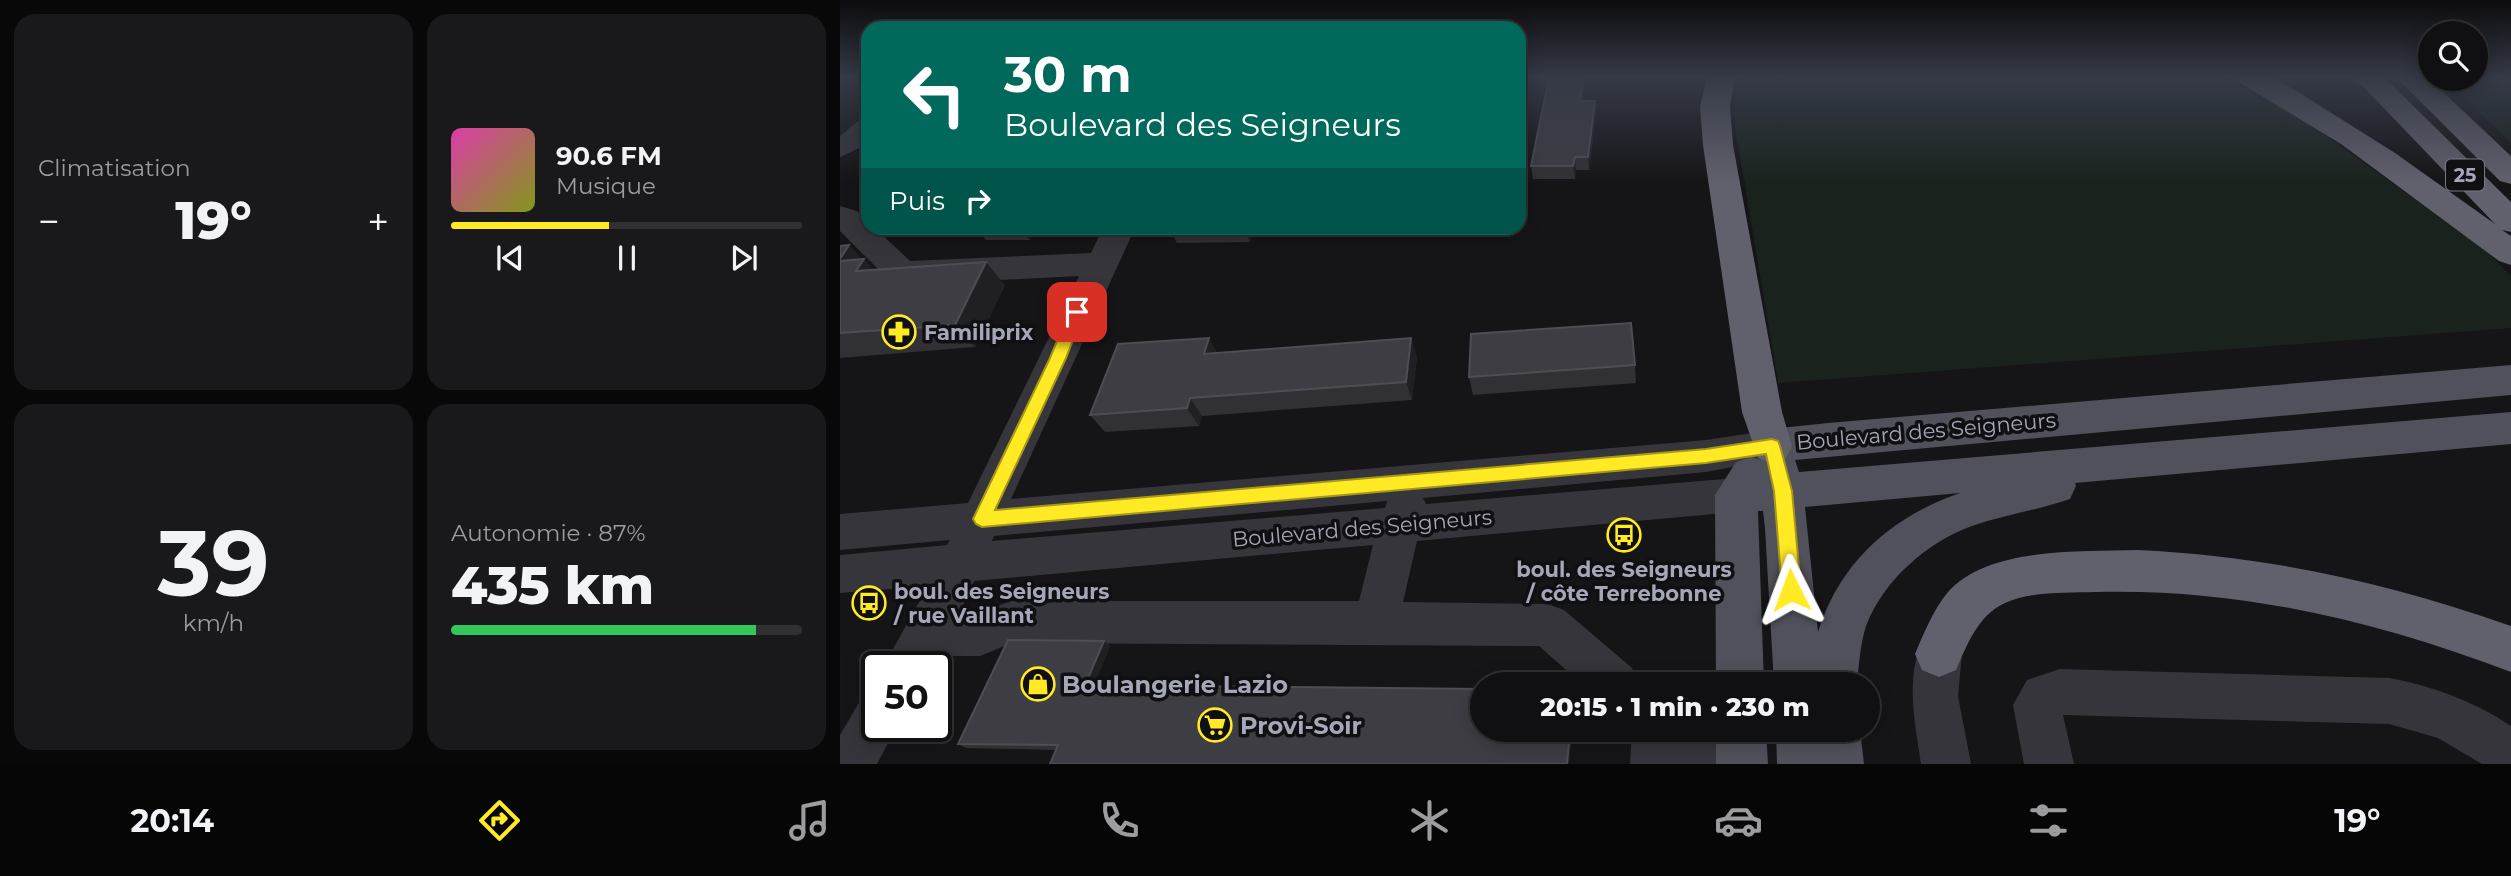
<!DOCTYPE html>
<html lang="fr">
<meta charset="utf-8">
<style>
:root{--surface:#100f11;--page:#19181a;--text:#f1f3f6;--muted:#9c9c9f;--line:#302f31;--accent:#ffea24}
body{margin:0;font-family:Montserrat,sans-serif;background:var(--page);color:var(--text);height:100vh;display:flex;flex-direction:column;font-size:26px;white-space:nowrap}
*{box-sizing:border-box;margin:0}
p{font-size:23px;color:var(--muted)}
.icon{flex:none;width:38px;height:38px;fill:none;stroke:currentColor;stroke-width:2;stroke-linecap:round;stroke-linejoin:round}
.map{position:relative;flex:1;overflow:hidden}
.side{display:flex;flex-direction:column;gap:14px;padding:14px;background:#090809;width:840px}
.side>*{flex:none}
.hud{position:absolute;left:21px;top:21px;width:665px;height:214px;border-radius:21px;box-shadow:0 4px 18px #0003,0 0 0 2px var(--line);background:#00695c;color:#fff;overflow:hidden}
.buttons{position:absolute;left:1578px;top:21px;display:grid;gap:14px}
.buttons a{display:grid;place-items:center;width:70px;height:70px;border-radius:50%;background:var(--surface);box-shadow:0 4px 18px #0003,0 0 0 2px var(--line);font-size:35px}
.speed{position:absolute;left:21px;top:651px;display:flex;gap:14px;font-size:35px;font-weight:700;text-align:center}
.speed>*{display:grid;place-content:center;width:91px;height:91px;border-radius:50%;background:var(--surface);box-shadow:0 4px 18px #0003,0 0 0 2px var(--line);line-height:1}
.speed .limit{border:4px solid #111;border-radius:10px;background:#fff;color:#111}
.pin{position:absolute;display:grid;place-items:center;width:60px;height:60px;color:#fff;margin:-30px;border-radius:14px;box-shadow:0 4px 10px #0006}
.me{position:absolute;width:77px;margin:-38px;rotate:357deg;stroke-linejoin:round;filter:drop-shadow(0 0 5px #0008)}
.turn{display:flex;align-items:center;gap:24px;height:147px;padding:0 28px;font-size:32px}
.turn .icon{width:91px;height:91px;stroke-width:2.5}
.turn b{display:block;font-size:49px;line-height:60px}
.then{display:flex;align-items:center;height:66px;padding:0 28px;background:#0003;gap:14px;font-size:26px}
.big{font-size:52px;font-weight:800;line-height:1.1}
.side .tile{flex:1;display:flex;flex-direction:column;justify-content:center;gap:10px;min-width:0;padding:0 24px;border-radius:21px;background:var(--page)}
.side .dial{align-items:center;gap:0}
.dial b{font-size:91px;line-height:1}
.song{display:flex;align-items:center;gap:21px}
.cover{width:84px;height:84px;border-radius:10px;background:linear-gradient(135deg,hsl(320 70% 55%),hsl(70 70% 35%))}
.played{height:7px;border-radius:4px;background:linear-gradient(90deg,var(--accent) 45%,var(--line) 45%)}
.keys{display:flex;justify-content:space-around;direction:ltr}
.heat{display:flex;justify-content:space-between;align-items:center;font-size:38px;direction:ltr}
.charge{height:10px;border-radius:5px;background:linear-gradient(90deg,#34c759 87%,var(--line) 0)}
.side .tiles{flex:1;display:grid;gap:14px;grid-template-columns:repeat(2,1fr)}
.trip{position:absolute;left:630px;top:672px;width:410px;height:70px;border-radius:35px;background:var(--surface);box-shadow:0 4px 18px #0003,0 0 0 2px var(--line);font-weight:800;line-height:70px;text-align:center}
.menu{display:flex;height:112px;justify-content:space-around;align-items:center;background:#060607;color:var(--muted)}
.menu .icon{width:49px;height:49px}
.menu .on{color:var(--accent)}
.menu b{font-size:32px;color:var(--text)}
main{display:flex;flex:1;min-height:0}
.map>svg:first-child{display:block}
.green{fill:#1a221d}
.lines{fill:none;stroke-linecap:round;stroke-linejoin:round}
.minor{fill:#36353c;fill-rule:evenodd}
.major{fill:#51515b;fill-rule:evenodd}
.highway{fill:#61616d;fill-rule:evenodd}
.wall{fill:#313035}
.shaded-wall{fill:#201f23}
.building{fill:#3d3d43;stroke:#4e4d55;stroke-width:2}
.route{fill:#ffea24;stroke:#a69817;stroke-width:2}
.labels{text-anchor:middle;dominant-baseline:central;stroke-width:7;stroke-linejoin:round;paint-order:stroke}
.shield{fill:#100f12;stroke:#787986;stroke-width:2}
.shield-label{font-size:19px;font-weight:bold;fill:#a5a6b8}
.poi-label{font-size:21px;font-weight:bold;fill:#a5a6b8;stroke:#100f12;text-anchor:start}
.street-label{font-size:21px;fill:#a5a6b8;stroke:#100f12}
.near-poi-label{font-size:24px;font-weight:bold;fill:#a5a6b8;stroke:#100f12;text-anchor:start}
</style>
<main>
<section class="side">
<div class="tiles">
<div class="tile"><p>Climatisation</p>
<div class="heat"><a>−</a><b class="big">19°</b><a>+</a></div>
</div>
<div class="tile">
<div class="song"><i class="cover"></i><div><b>90.6 FM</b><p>Musique</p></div></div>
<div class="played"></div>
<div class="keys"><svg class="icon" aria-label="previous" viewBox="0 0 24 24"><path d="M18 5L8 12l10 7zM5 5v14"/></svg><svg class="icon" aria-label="pause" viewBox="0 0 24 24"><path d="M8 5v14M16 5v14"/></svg><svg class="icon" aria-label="next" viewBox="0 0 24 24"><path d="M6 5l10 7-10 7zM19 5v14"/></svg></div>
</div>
<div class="tile dial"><b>39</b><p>km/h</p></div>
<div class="tile"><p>Autonomie · 87%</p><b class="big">435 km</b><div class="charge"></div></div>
</div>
</section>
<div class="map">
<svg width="1671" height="764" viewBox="0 0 1671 764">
<rect width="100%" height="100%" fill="#151417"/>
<g class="green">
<polygon points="900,77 1384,77 1465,121 1644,248 1671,276 1671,328 938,383 893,114"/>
<polygon points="1671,77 1671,143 1605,79"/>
</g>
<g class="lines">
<g class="minor">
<polygon points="28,118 28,144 0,157 0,136 18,121"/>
<path d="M0 206 17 211 28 221V228H35L70 261 251 253 263 228H295L171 499 866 440 932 430 946 435 951 446 946 457 866 472 583 498 586 504 896 478 910 483 916 495 910 507 896 512 577 541 563 602 708 604 724 610 792 668 799 684H742L699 646 172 643 140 656H97L91 667H43L88 586 0 593V555L107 545 110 540 0 550V514L128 503 239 276 62 285 50 281 0 231ZM547 501 545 508 152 541 154 536ZM533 545 519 601H170L139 614H119L134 581Z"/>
<path d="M1099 632 1115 639 1122 654 1118 696 1131 764H1081C1075 722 1065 679 1083 639Z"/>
<path d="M1220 669 1549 678C1592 686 1634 701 1671 726V764H1642L1598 738 1549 724 1223 715 1234 764H1184L1173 705 1187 680Z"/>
<polygon points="37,694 37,726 57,726 37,764 0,764 0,735 20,701"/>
<polygon points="792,730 840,730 840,738 873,739 890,747 898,764 790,764"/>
</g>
<g class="major">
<path d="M1671 365V395L955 460 959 472 1671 412V444L1235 483 1236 486 1230 499C1198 510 1164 515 1132 526 1087 542 1043 581 1026 626 1020 645 1019 665 1017 684H934L925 528 923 511H918L924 684H876L875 495 896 462 911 457 921 460 912 446 918 434 932 429 988 423ZM1120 493C1051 517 1000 562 978 632L965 507Z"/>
<polygon points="876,730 926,730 928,764 876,764"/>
<polygon points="936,730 1020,730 1024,764 937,764"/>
</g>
<g class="highway">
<polygon points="867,77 895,77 890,106 893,145 942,412 952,446 946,458 932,463 918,458 902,412 863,145 860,106"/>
<polygon points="1396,77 1431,77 1455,90 1555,153 1655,224 1514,77 1544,77 1671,202 1671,232 1662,230 1671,236 1671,265 1659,261 1501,144 1400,83"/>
<polygon points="1556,77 1587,77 1671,156 1671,184 1660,181"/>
<path d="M1298 550C1428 556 1549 583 1671 626V672C1536 621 1400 588 1255 592 1227 593 1191 591 1165 603 1138 615 1127 645 1116 670L1099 677 1082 670 1075 654C1084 633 1093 610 1108 592 1149 546 1242 552 1298 550Z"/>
</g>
</g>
<g class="wall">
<polygon points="743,101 755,101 756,114 749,170 736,170 735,179 693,179 691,166"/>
<polygon points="137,228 198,228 189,240 146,240"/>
<polygon points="415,228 410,242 337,243 330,230"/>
<polygon points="0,246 22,259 34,270 165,285 135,347 0,358"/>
<polygon points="377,353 577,356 572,400 362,416 359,426 265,432 250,415"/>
<polygon points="795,365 796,383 633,395 629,377"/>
<polygon points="264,641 270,646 254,685 642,730 732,730 729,764 216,750 126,748 118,744"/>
</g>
<g class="shaded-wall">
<polygon points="744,77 747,77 741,114 740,101"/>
<polygon points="755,101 756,114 749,170 748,157"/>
<polygon points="735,157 736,170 735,179 733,166"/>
<polygon points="179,228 198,228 189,240"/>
<polygon points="404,228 415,228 410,242 403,229"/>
<polygon points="585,228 605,228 586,231"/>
<polygon points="9,245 23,260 24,259 45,282 38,294 0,262 0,259"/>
<polygon points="146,262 165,285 135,347 115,325"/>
<polygon points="369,338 379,356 364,354"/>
<polygon points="571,338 577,356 572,400 566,382"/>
<polygon points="350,398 362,416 359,426 347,408"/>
<polygon points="264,641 270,646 252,690 245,685"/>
<polygon points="730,730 732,730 729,764 727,764"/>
</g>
<g class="building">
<polygon points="709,77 744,77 740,101 755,101 748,157 735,157 733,166 691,166"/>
<polygon points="28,169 28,182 22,176"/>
<polygon points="331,228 404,228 403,229 330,230"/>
<polygon points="9,245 0,259 0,246"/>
<polygon points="24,259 16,271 146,262 115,325 0,333 0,261"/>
<polygon points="791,323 795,365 629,377 631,334"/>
<polygon points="369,338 364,354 571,338 566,382 350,398 347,408 250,415 278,344"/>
<polygon points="168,640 264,641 245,685 642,689 642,730 730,730 727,764 210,764 218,745 118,744"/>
</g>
<linearGradient id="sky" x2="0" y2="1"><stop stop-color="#0c0b0d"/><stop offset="0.42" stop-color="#353a47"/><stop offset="1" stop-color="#353a47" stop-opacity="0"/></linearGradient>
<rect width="1671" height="184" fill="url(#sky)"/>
<polygon class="route" points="237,306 244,312 226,358 155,510 866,449 932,439 938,441 940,446 952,491 961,590 958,596 951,598 945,596 942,590 934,491 926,454 866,463 142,527 136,524 133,519 210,358 229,312"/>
<defs>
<symbol id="pharmacy-ring" viewBox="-11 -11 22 22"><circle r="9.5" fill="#100f12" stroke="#ffea24" stroke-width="1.5"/><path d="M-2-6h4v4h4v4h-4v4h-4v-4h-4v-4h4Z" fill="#ffea24"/></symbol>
<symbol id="bus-ring" viewBox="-11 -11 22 22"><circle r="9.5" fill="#100f12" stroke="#ffea24" stroke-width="1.5"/><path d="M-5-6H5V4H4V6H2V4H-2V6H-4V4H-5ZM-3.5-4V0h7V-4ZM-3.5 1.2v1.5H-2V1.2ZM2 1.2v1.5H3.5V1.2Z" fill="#ffea24"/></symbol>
<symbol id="shop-ring" viewBox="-11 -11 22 22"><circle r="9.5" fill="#100f12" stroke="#ffea24" stroke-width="1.5"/><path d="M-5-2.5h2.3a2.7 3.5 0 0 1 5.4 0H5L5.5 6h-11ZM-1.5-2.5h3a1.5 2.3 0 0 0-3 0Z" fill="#ffea24"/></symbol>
<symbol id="supermarket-ring" viewBox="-11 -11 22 22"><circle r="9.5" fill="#100f12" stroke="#ffea24" stroke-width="1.5"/><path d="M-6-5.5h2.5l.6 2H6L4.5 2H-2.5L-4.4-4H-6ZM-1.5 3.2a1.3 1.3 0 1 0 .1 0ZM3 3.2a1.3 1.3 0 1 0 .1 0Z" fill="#ffea24"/></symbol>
</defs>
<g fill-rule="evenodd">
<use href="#pharmacy-ring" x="40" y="313" width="38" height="38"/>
<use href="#bus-ring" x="765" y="516" width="38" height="38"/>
<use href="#bus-ring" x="10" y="584" width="38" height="38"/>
<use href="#shop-ring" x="179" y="665" width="38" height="38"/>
<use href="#supermarket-ring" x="356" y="706" width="38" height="38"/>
</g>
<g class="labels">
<rect class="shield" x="1606" y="159.5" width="38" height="31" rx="5"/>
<g class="shield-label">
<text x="1625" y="175">25</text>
</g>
<g class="poi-label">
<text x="84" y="332">Familiprix</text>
<text x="784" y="569" text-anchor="middle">boul. des Seigneurs<tspan x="784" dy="24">/ côte Terrebonne</tspan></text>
<text x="54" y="591">boul. des Seigneurs<tspan x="54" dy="24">/ rue Vaillant</tspan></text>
</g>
<g class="street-label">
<text transform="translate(1086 431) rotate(-5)">Boulevard des Seigneurs</text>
<text transform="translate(522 528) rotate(-5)">Boulevard des Seigneurs</text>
</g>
<g class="near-poi-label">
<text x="222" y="684">Boulangerie Lazio</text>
<text x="400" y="725">Provi-Soir</text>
</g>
</g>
</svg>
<div class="buttons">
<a><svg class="icon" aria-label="search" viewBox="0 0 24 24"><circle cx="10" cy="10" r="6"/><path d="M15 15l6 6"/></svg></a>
</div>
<div class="speed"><div class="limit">50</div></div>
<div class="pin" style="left:237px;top:312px;background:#d93025"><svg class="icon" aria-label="arrive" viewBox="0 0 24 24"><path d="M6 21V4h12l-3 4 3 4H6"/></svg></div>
<svg class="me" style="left:951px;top:590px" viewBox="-20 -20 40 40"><path d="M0-17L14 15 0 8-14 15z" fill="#ffea24" stroke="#fff" stroke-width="4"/></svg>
<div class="trip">20:15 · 1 min · 230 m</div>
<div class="hud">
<div class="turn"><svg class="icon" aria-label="left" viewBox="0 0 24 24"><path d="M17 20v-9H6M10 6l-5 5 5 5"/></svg><div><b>30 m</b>Boulevard des Seigneurs</div></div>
<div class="then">Puis<svg class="icon" aria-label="right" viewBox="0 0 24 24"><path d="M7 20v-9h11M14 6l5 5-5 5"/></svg></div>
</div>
</div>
</main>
<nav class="menu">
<b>20:14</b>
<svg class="icon on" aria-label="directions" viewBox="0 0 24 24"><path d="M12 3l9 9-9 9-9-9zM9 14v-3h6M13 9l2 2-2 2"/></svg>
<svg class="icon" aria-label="music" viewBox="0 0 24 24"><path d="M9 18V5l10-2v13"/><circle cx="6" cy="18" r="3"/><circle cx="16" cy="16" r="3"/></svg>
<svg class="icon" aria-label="phone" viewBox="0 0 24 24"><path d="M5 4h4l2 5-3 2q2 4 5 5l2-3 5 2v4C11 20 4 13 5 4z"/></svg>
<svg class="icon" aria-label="climate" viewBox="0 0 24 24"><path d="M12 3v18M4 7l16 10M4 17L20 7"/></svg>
<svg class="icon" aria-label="car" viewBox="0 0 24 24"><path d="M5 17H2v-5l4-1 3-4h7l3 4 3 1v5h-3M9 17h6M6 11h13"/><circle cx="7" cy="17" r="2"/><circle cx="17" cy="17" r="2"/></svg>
<svg class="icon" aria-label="filters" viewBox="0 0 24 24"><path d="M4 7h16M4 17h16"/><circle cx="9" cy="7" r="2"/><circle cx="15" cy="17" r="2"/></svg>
<b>19°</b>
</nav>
